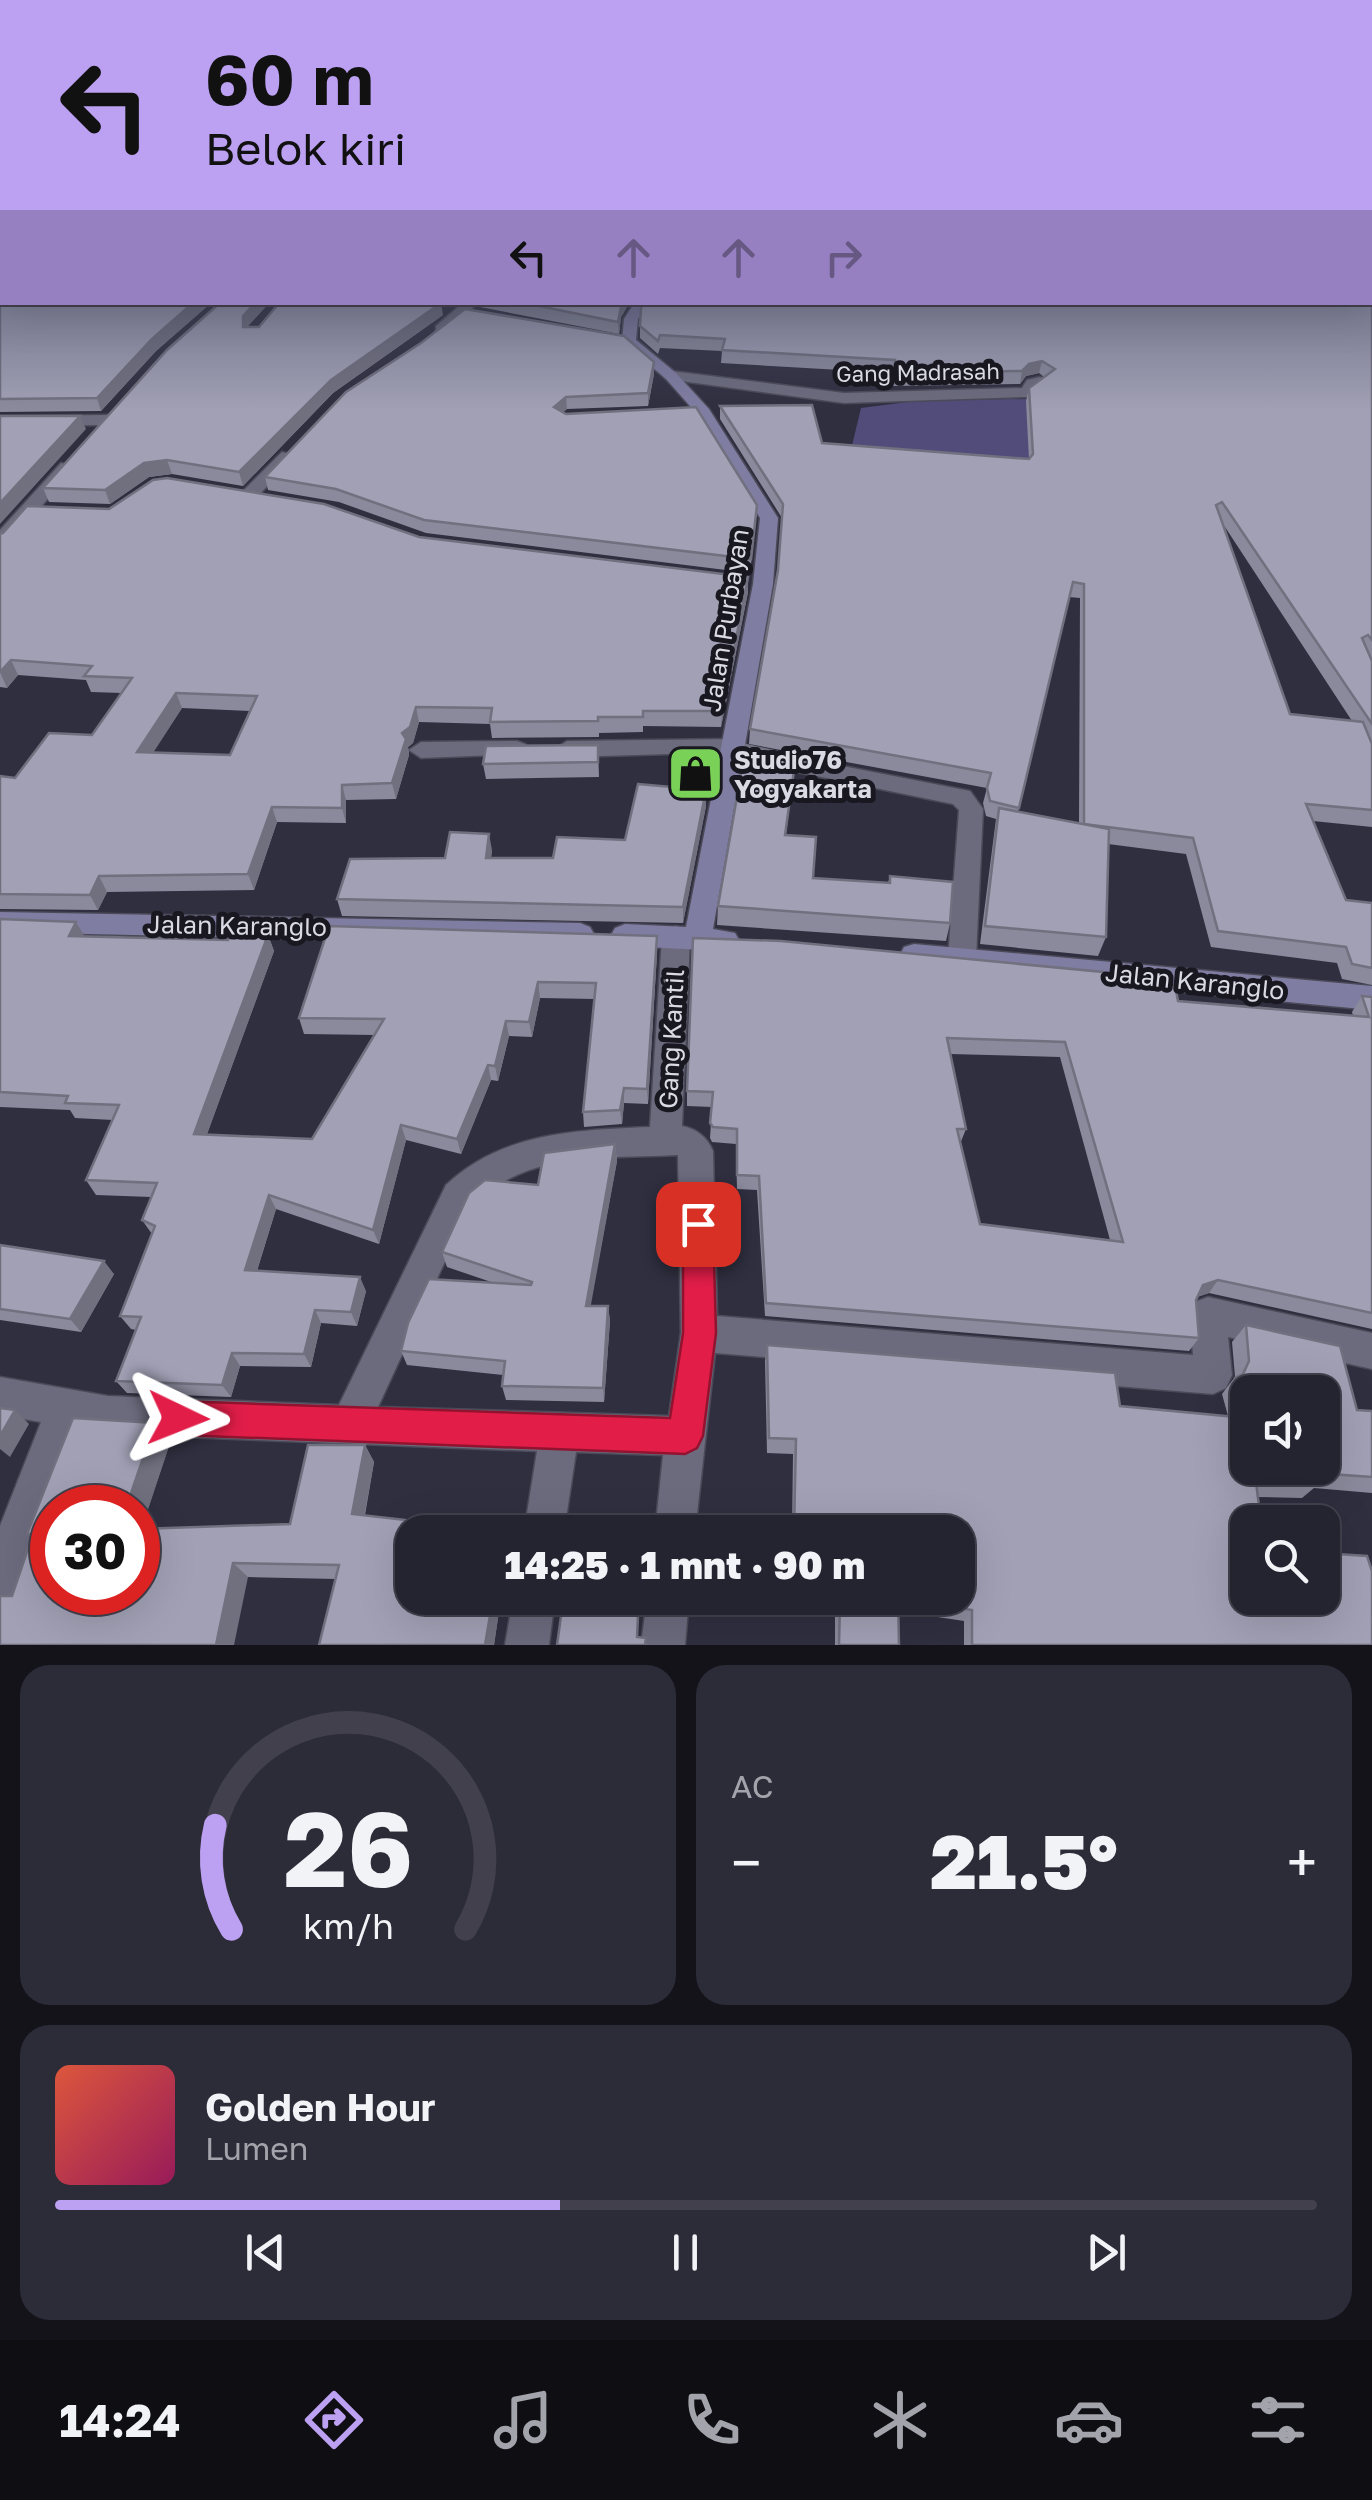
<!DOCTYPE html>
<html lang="id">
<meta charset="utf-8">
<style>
:root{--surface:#242330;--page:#2c2b38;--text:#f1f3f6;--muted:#a3a4ab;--line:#41404c;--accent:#bca0f2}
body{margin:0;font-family:"Golos Text",sans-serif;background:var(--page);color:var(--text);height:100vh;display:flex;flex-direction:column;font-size:38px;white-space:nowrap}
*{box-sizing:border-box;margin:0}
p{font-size:32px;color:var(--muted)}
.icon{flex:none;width:55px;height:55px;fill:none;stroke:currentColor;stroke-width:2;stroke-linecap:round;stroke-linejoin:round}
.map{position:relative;height:1645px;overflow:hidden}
.drawer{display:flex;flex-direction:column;gap:20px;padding:20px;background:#14131a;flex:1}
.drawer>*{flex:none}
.guide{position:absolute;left:0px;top:0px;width:1372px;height:305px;box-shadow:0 10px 40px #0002,0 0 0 2px var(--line);background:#bca0f2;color:#111;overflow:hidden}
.fabs{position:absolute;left:1230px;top:1375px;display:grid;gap:20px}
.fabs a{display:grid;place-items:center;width:110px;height:110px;border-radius:20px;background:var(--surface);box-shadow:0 10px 40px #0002,0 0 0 2px var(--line);font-size:50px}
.speed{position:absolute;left:30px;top:1485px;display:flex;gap:20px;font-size:50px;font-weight:700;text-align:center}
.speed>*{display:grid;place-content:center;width:130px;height:130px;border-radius:50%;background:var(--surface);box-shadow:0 10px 40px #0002,0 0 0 2px var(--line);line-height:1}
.speed .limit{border:15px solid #d22;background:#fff;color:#111}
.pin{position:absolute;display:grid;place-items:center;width:85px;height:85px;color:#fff;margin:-42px;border-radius:20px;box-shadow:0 5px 15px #0006}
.me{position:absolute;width:110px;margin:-55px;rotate:92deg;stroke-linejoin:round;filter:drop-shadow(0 0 8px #0008)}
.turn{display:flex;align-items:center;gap:35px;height:210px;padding:0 40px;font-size:45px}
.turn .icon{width:130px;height:130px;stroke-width:2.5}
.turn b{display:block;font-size:70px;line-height:85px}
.lanes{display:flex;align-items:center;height:95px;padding:0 40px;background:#0003;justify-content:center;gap:50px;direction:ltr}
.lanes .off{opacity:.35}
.big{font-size:75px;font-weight:800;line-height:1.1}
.drawer .card{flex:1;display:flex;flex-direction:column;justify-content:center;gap:15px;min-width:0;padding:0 35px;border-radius:30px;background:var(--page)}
.drawer .dial{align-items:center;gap:0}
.dial svg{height:260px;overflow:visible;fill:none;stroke:var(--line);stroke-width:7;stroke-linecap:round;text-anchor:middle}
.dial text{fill:var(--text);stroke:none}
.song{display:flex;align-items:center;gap:30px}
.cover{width:120px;height:120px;border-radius:15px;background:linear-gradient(135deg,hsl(10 70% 55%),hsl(330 70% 35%))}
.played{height:10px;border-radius:5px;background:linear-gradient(90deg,var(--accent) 40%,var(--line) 40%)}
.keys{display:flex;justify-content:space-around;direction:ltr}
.heat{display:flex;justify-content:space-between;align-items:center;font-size:55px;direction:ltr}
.drawer .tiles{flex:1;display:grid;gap:20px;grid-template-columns:1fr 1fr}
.card:last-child{grid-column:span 2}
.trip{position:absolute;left:395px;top:1515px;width:580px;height:100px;border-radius:30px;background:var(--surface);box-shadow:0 10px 40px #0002,0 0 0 2px var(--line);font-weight:800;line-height:100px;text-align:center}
.dock{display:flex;height:160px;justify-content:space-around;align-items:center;background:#0e0e13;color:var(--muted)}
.dock .icon{width:70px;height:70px}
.dock .on{color:var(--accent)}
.dock b{font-size:45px;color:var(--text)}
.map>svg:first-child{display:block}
.green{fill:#514c7a}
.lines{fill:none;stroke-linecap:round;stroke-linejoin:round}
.street-casing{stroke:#4b4a58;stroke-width:3}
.secondary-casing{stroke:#4b4a58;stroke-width:3}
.street{fill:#6c6b7e;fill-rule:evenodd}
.secondary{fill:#807da2;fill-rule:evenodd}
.wall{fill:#8a8a9c;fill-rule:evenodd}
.shaded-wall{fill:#71707f}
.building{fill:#a1a0b5;stroke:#71707f;stroke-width:2.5;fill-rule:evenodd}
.route{fill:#e11d48;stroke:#92132f;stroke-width:2.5}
.labels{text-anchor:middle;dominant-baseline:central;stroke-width:10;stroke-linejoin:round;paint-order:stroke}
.far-street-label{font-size:22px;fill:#dadae5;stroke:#191820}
.street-label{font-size:25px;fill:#dadae5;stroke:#191820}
.poi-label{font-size:25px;font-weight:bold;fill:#dadae5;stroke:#191820;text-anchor:start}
</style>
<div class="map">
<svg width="1372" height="1645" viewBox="0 0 1372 1645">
<rect width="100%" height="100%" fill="#302f40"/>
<polygon class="green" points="1031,399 1031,474 849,458 861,408 923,400"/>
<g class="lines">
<defs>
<g id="street">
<polygon points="464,302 479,302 446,332 436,332 436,326"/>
<polygon points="671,371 844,393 1022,388 1027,380 1040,377 1048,382 1027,397 844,403 666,379 663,376"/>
<polygon points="0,416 108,415 116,420 108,425 0,426"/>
<polygon points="282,452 296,456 255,499 243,499 243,491"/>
<polygon points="61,463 76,467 7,545 0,547 0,530"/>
<polygon points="732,739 744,747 740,752 567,757 555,749 567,741"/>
<polygon points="517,741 525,744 529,749 525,754 421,758 409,750 421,742"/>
<polygon points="761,750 970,791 983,809 976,958 972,966 962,969 952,966 948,958 959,810 953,804 753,763 749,758"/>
<path d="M676 926 686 930 690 937 682 1126C697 1129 707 1137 713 1151L717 1316 1193 1355 1190 1315 1195 1302 1208 1297 1372 1333V1369L1228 1337 1232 1375 1226 1388 1213 1394 715 1353 695 1532H655L663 1455 576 1452 564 1532H524L537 1451 108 1434 77 1429 15 1595 0 1601V1526L41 1422 0 1415V1377L108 1396 339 1405 446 1185C502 1132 577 1130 650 1127L662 937 666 930ZM678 1155 681 1333 669 1416 378 1407 470 1207C527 1150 603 1159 678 1155Z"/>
<polygon points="513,1598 555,1598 549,1645 505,1645"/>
<polygon points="647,1598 689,1598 685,1645 641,1645"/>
</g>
<g id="secondary">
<polygon points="635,302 648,302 638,319 636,340 676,373 709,409 778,518 773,584 713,929 735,933 739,940 735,947 725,951 625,946 615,942 611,935 615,928 625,924 686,927 753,584 760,518 697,414 666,379 622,341 624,319"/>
<polygon points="0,912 580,923 590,927 594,934 590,941 580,945 0,932"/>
<polygon points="914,944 1372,986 1372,1010 914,966 904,963 900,955 904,947"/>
</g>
</defs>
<use href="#street" class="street-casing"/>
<use href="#secondary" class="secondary-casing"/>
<use href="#street" class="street"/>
<use href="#secondary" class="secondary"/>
</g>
<g class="wall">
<polygon points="0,179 2,302 212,302 156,351 101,411 0,412"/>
<path d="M1372 179V827L1313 821 1346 900 1372 903V985L1342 979 1337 963 1211 947 1186 854 1108 844 1106 937 1098 956 980 944 996 819 986 816 983 803 987 788 749 744 750 729 778 570 782 518 720 419V406L822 443 1029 459 1026 401 1029 388 1044 377 1039 373 1026 376 1020 384 893 386V373L721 363 722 351 660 348 658 354 640 338V326ZM1223 524 1352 721 1290 714ZM1069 597 1080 598 1079 823 1018 812Z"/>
<polygon points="270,302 247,327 443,315 333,393 243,486 172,474 149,477 110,504 49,502 43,488"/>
<polygon points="480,302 630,302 621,317 619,334 480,307"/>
<polygon points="654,362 654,374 648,406 567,409 563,412 756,519 750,573 426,533 339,502 268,490 265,477"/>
<path d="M0 534 419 537 748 577V592L721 727 643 726V732L599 733V737L492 738 490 724 419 722 413 743 408 747 409 755 396 799 346 800V823L277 822 254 890 107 892 98 910 0 909V776L15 778 92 735 122 693 91 692 86 680 18 675 7 688 0 687ZM182 708 250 711 230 755 153 752Z"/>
<polygon points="598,745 599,777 486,779 483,764"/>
<polygon points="796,756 786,835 813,878 888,883 890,876 950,923 946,941 717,925 718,906"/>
<polygon points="706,790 706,806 683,923 342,916 337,899 492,850 491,858 553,858 625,840"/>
<polygon points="0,919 84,936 228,940 268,935 274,951 207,1134 312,1139 375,1035 304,1034 299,1018 657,936 657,952 648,1104 624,1103 622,1124 584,1127 583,1112 595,999 540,998 532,1037 509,1036 498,1081 491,1080 461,1154 406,1140 379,1244 276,1209 257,1271 366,1291 357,1326 321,1323 311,1367 240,1366 231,1397 127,1393 116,1381 136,1330 131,1329 120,1316 152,1234 142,1220 151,1197 96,1195 86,1180 113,1120 75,1118 70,1110 0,1107"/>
<path d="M1103 979 1178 1001 1353 1016 1352 1012 1362 996 1372 997V1329L1209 1293 1197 1297 1196 1300 1199 1338 1189 1351 765 1316 757 1190 737 1189 736 1144 712 1142 710 1138 712 1107 687 1106V1091ZM950 1054 1060 1057 1110 1240 980 1224 960 1144 966 1129Z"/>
<polygon points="615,1144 617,1161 590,1306 608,1306 610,1321 604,1402 506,1400 502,1386 503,1375 407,1365 401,1351 494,1283 447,1267 442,1252 538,1185"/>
<polygon points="0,1245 114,1274 81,1332 0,1320"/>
<polygon points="1246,1325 1357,1410 1372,1411 1372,1493 1314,1488 1302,1498 1258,1497 1248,1598 1372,1645 964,1645 964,1621 898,1611 899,1645 835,1645 835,1614 791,1610 791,1598 958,1598 958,1532 792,1532 793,1454 767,1453 765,1361 767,1345 1120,1406 1228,1416 1222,1394 1235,1377 1232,1342"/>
<polygon points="171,1440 141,1529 290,1524 365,1445 374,1462 365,1515 501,1598 494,1645 319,1645 336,1579 248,1577 12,1596 32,1537 27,1534"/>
</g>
<g class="shaded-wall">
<polygon points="194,302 212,302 156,351 101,411 97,398 152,339"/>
<polygon points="256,302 270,302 246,328 243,327 243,316"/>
<polygon points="622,302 630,302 621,317 619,334 618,322"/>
<polygon points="441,303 443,315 333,393 243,486 239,472 331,380"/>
<polygon points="1042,361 1039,373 1026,376 1020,384 1022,371 1029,364"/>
<polygon points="654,362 654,374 648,406 648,393"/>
<polygon points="566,397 567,409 555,419 554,407"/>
<polygon points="80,416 86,429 0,524 0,503"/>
<polygon points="167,460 172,474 149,477 110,504 105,490 144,463"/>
<polygon points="748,577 748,592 721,727 722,711"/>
<polygon points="11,660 18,675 7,688 0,672"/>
<polygon points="176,693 182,708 144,767 137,752"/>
<polygon points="416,707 419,722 413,743 408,747 409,755 396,799 392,783 402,733"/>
<polygon points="342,785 346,800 346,823 342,808"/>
<polygon points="706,790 706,806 683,923 683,907"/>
<polygon points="272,807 277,822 254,890 248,874"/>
<polygon points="489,834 492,850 489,875 486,858"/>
<polygon points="99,876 107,892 98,910 90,895"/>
<polygon points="76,922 85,937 69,936"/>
<polygon points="268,935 274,951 202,1148 194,1134"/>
<polygon points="657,936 657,952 648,1104 647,1089"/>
<polygon points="538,982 540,998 532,1037 529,1022"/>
<polygon points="506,1021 509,1036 498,1081 495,1066"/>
<polygon points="488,1065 491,1080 461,1154 457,1139"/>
<polygon points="624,1088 624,1103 622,1124 620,1110"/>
<polygon points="401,1125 406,1140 379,1244 373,1230"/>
<polygon points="615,1144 617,1161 588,1321 586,1306"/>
<polygon points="269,1195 276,1209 253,1283 245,1270"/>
<polygon points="104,1261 114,1274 81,1332 70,1319"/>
<polygon points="360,1277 366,1291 357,1326 351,1312"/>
<polygon points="1218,1280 1209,1293 1194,1298 1203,1285"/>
<polygon points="608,1306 610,1321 604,1402 603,1388"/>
<polygon points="315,1310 321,1323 311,1367 304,1354"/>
<polygon points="232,1353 240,1366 231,1397 222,1385"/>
<polygon points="15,1410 29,1424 10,1457 0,1449 0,1436"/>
<polygon points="155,1423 171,1440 138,1540 138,1508 126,1508"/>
<polygon points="365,1445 374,1462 362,1529 352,1514"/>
<polygon points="233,1563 248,1577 234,1645 216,1645"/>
<polygon points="493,1598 501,1598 494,1645 485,1645"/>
</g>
<g class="building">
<polygon points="0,179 2,179 2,302 194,302 152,339 97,398 0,399"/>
<polygon points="1370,179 1372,179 1372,640 1368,635 1362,638 1372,661 1372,724 1222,502 1216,505 1290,714 1363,722 1372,744 1372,810 1306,804 1346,900 1372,903 1372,968 1352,964 1346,947 1218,931 1193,838 1084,824 1084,584 1073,582 1019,808 990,801 987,788 991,773 750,729 778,570 783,504 720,406 812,405 822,443 1029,459 1033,454 1029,388 1055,369 1042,361 1029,364 1022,371 895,373 895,360 722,350 725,339 660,335 658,341 640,326 641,308 645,302 1370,302"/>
<polygon points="221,302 256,302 243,316 243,327 259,327 280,302 441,303 331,380 239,472 167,460 144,463 105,490 43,488 167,350"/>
<polygon points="519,302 622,302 618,322"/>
<polygon points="465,309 624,336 654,362 648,393 566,397 554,407 566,414 696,407 757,505 751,559 424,520 336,489 265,477 346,392 421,343"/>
<polygon points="0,416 80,416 0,503"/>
<path d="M167 478 324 504 419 537 748 577 722 711H643V717H598V721L490 722 492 708 416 707 410 727 402 733 406 739 392 783 342 785V808L272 807 248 874 99 876 90 895 0 894V776L15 778 49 733 92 735 132 678 84 676 92 666 11 660 0 672V534L3 533 27 506 109 509 153 480ZM176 693 257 696 230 755 137 752Z"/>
<polygon points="598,745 598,762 483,764 486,746"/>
<polygon points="746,745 796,756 785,835 816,837 813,878 890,883 890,876 953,882 950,923 718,906"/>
<polygon points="638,784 706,790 683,907 337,899 350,859 445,858 450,832 489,834 486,858 553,858 557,837 625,840"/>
<polygon points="999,808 1109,829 1106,937 985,926"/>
<polygon points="0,919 76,922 69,936 228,940 230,936 268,935 194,1134 312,1139 384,1019 299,1018 329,926 657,936 647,1089 624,1088 620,1110 583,1112 596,983 538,982 529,1022 506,1021 495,1066 488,1065 457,1139 401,1125 373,1230 269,1195 245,1270 360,1277 351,1312 315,1310 304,1354 232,1353 222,1385 116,1381 141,1317 120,1316 155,1226 142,1220 157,1183 86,1180 119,1105 65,1103 68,1096 0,1092"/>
<path d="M693 938 781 941 1103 972V979L1175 985 1178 1001 1369 1017 1362 996 1372 997V1313L1218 1280 1203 1285 1196 1300 1199 1338 766 1303 759 1176 737 1175V1129L713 1127 710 1123 713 1092 687 1091ZM947 1038 1065 1042 1123 1242 980 1224 957 1129H966Z"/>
<polygon points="615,1144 586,1306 608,1306 603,1388 502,1386 505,1361 401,1351 408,1323 429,1279 531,1285 532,1282 442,1252 469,1193 485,1180 538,1185 544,1153"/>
<polygon points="0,1245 104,1261 70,1319 0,1309"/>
<path d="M1246 1325 1340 1346 1357 1410 1372 1411V1477L1315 1473 1319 1484 1256 1482 1261 1522H1248V1598H1322V1553L1367 1556 1372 1571V1645H972V1610L898 1598 899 1645H839L840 1603 794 1599 958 1598V1532H794L796 1439 769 1438 767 1345 1115 1373 1120 1406 1247 1418 1235 1378 1243 1374 1249 1361ZM1248 1392H1322V1468H1248Z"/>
<polygon points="0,1408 15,1410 0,1436"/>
<polygon points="73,1418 155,1423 126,1508 52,1508 52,1592 138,1592 138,1529 290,1524 308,1445 365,1445 352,1514 503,1531 503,1532 412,1532 412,1598 493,1598 485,1645 319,1645 339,1565 233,1563 216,1645 0,1645 0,1596 12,1596 33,1534 27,1534"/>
<polygon points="562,1609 638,1616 637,1637 646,1638 645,1645 557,1645"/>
</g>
<linearGradient id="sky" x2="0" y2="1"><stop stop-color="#1a1a23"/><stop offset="0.44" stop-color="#484d64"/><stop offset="1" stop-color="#484d64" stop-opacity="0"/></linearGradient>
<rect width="1372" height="410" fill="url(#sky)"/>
<polygon class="route" points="698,1209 709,1213 713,1224 716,1333 703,1436 697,1448 685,1454 178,1435 165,1430 160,1418 165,1406 178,1401 670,1418 683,1333 683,1224 687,1213"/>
<defs>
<symbol id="shop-square" viewBox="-11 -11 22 22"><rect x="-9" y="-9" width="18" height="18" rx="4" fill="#79d157" stroke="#191820"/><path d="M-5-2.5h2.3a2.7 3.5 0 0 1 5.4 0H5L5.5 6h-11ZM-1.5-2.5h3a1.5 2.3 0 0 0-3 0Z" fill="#111"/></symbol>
</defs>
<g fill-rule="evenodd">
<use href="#shop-square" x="664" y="742" width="63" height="63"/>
</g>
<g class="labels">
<g class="far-street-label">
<text transform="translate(918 372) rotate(-1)">Gang Madrasah</text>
</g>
<g class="street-label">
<text transform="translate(725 620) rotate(-81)">Jalan Purbayan</text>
<text transform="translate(237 925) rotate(1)">Jalan Karanglo</text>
<text transform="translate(1195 981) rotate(6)">Jalan Karanglo</text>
<text transform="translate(671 1039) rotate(-87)">Gang Kantil</text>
</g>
<g class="poi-label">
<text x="734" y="759">Studio76<tspan x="734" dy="29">Yogyakarta</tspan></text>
</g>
</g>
</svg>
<div class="fabs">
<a><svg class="icon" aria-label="sound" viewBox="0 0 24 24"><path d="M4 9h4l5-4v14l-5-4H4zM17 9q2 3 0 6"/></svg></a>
<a><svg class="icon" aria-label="search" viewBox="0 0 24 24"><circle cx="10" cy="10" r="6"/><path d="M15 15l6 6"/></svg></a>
</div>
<div class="speed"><div class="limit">30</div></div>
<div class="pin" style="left:698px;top:1224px;background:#d93025"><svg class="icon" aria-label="arrive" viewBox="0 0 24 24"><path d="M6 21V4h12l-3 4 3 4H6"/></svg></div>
<svg class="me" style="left:178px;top:1418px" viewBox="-20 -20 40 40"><path d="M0-17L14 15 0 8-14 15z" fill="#e11d48" stroke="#fff" stroke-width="4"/></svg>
<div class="trip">14:25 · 1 mnt · 90 m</div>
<div class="guide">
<div class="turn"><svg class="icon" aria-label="left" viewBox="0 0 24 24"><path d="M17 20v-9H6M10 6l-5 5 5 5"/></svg><div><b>60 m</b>Belok kiri</div></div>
<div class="lanes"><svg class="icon" aria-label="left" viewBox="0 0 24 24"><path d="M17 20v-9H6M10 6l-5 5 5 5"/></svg><svg class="icon off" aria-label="ahead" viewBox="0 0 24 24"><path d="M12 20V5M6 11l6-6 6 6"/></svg><svg class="icon off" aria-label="ahead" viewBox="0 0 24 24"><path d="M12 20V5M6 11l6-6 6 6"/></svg><svg class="icon off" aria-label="right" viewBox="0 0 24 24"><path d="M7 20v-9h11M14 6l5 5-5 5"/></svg></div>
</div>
</div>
<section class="drawer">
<div class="tiles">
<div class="card dial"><svg viewBox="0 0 100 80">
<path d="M14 69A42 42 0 1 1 86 69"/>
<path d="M14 69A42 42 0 0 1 9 37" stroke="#bca0f2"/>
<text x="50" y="56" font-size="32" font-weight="700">26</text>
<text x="50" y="72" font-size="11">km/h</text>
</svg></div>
<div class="card"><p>AC</p>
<div class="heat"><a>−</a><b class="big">21.5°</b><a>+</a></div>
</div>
<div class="card">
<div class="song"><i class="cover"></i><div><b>Golden Hour</b><p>Lumen</p></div></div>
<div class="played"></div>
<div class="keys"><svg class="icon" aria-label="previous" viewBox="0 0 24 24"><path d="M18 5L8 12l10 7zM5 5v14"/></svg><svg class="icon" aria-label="pause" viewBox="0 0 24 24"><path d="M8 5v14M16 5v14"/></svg><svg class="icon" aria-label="next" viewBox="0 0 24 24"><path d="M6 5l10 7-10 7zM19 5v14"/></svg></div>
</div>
</div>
</section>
<nav class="dock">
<b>14:24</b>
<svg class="icon on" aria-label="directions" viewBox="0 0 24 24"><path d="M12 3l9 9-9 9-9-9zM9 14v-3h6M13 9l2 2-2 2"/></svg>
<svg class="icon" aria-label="music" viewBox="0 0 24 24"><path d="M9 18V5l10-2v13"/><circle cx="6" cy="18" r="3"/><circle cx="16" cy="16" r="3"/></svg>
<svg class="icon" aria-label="phone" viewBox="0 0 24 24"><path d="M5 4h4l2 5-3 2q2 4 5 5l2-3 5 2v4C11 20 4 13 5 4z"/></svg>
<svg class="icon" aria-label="climate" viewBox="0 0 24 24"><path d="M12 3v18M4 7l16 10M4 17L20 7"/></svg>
<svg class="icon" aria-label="car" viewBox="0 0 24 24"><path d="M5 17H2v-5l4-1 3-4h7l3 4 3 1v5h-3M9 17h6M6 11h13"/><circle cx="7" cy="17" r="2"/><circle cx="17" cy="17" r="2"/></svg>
<svg class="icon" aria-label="filters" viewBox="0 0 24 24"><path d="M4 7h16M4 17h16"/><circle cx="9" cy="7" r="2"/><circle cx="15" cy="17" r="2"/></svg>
</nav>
